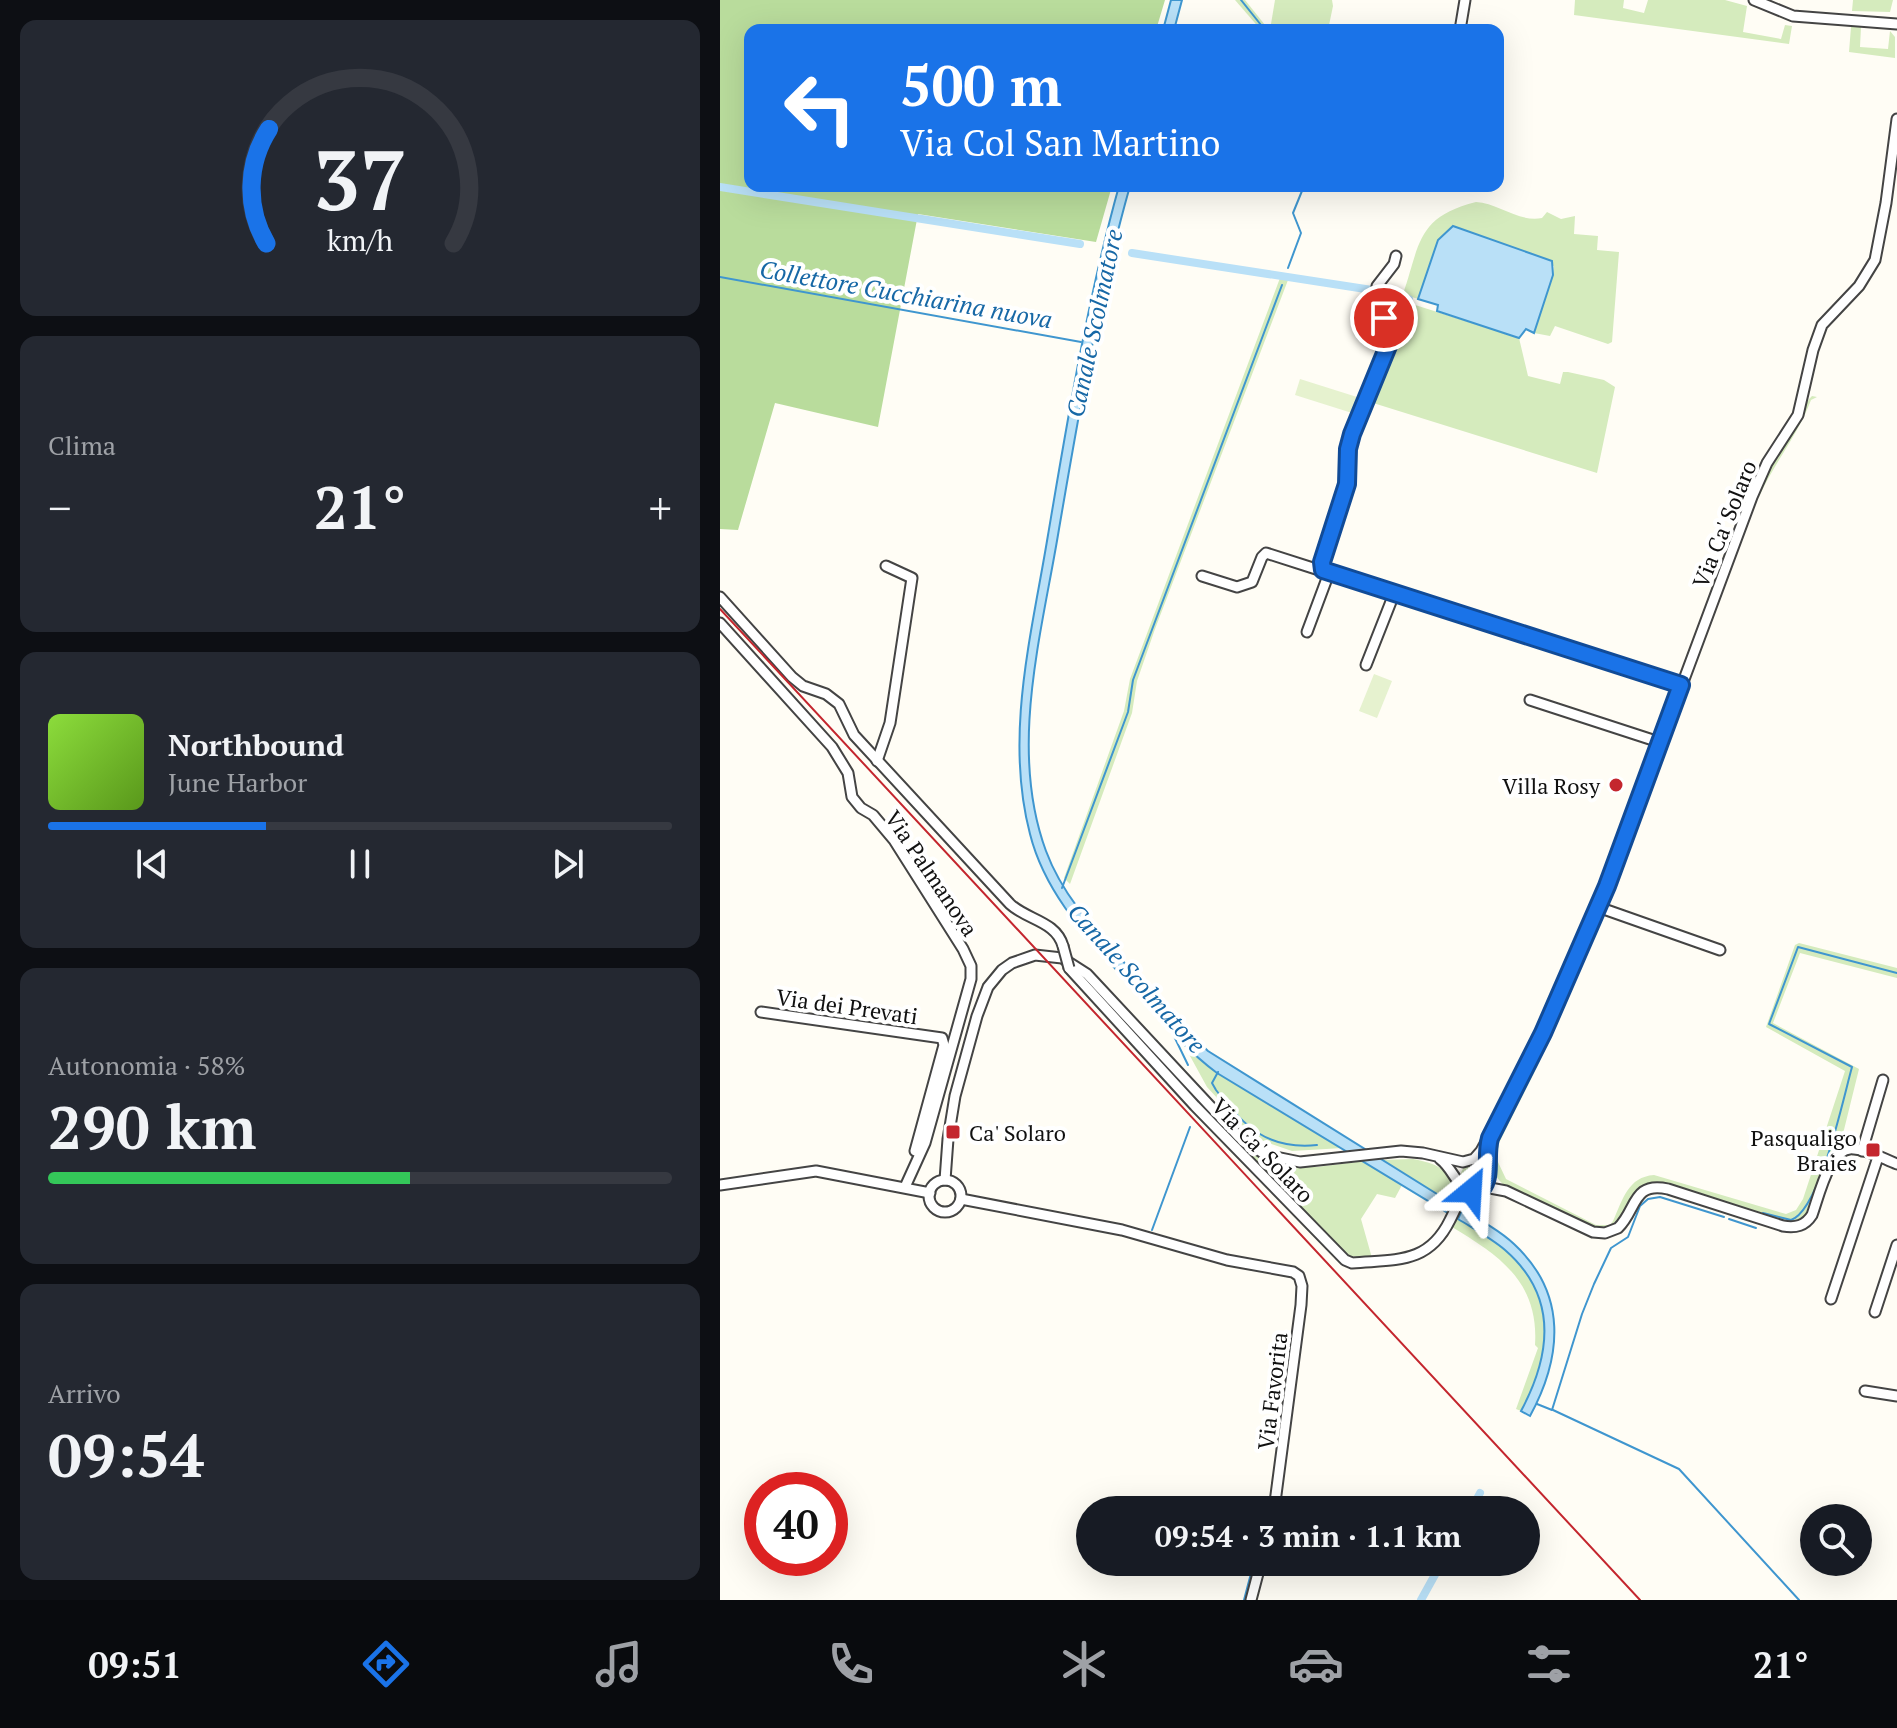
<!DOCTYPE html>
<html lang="it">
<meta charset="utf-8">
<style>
:root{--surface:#171b24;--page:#242831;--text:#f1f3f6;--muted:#9ea1a6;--line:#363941;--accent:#1a73e8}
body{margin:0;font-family:"PT Serif",serif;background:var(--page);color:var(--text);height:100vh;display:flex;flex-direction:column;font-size:30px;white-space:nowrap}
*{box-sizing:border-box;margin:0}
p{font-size:26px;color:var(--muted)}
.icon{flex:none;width:44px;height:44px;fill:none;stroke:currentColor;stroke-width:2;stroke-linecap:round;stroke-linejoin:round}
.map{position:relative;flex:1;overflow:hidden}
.sheet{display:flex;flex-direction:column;gap:20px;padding:20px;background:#0d0f14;width:720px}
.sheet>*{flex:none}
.banner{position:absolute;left:24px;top:24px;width:760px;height:168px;border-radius:16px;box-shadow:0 8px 32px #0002;background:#1a73e8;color:#fff;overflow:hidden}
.fabs{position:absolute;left:1080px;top:1504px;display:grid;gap:16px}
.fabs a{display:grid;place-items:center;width:72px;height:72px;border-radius:50%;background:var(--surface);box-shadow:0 8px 32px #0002;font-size:40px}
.speed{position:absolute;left:24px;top:1472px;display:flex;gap:16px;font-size:40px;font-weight:700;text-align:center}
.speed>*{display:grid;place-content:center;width:104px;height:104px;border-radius:50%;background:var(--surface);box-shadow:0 8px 32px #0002;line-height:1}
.speed .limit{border:12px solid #d22;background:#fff;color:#111}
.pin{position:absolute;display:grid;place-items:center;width:68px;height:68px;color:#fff;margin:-34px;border:4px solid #fff;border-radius:50%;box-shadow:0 2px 8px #0007}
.me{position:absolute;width:88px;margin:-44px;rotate:27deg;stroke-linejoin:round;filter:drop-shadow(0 0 6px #0008)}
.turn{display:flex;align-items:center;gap:28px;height:168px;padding:0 24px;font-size:36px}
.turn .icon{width:104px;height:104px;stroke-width:2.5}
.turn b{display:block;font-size:56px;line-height:68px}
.big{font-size:60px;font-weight:800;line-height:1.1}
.sheet .widget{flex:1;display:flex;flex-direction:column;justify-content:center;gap:12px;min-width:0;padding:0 28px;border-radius:16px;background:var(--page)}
.sheet .dial{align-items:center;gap:0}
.dial svg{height:208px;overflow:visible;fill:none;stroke:var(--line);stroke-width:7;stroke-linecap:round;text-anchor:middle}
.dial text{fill:var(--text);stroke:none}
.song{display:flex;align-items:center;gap:24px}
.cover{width:96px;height:96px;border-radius:12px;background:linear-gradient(135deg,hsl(90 70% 55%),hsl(90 70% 35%))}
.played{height:8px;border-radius:4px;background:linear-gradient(90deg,var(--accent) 35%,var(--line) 35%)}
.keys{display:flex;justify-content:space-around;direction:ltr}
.heat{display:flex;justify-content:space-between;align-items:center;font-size:44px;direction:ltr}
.charge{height:12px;border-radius:6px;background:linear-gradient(90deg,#34c759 58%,var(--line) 0)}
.trip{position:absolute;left:356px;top:1496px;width:464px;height:80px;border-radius:40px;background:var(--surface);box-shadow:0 8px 32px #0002;font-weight:800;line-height:80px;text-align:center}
.tabs{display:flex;height:128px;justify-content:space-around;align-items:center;background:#090b0e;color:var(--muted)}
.tabs .icon{width:56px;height:56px}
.tabs .on{color:var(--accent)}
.tabs b{font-size:36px;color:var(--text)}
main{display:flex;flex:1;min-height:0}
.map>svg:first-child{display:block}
.green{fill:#d5ebbd}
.forest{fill:#b9dc9c}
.pitch{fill:#e6f2cf}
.water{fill:#b9e0f7;stroke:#3f96cf;stroke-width:2}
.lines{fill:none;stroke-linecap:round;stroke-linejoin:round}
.stream{stroke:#3f96cf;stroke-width:2}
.canal{stroke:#b9e0f7;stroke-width:8}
.minor-casing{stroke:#444;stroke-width:13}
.minor{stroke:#fff;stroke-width:9}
.rail{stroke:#c4262e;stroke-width:2}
.minor-bridge-casing{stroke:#444;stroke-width:13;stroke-linecap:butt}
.minor-bridge{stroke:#fff;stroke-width:9}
.route-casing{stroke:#114b97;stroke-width:20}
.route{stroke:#1a73e8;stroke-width:14}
.poi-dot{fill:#c4262e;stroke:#fff;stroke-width:3}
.labels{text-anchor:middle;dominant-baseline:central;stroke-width:8;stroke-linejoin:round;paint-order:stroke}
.street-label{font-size:22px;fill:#111;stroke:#fff}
.poi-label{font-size:22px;fill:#111;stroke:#fff;text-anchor:end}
.water-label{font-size:24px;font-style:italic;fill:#1768a6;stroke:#fff}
</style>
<main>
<section class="sheet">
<div class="widget dial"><svg viewBox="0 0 100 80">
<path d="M14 69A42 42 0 1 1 86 69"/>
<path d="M14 69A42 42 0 0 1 15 25" stroke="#1a73e8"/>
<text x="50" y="56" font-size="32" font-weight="700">37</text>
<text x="50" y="72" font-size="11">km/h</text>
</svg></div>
<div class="widget"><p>Clima</p>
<div class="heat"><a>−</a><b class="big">21°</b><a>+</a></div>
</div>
<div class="widget">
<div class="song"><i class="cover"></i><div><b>Northbound</b><p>June Harbor</p></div></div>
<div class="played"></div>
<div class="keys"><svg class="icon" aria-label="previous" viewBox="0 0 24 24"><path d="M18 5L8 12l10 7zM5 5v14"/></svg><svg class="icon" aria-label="pause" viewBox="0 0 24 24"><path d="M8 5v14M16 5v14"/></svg><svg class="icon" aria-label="next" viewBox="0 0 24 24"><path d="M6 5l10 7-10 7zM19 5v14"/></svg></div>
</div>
<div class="widget"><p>Autonomia · 58%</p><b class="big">290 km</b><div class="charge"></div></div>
<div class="widget"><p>Arrivo</p><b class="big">09:54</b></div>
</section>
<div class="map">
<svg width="1177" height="1600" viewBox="0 0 1177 1600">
<rect width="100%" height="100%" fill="#fffdf5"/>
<g class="green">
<polygon points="515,0 525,0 549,30 541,30"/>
<polygon points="555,0 612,0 613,6 608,30 550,30"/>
<polygon points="855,0 904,0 903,8 924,13 928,0 1005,0 1027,6 1023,32 1061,39 1065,25 1072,26 1069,44 854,15"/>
<polygon points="1133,0 1173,0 1170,12 1132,11"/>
<polygon points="1131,27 1141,27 1140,47 1168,49 1170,31 1175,37 1175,58 1129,52"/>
<path d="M756 202C778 203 800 223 822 218L827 212 841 219 855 216 854 234 878 236 877 250 899 252 892 342 888 344 835 326 830 336 814 333 833 275 834 266 718 240 698 299 683 294C700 245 696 217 756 202Z"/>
<polygon points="560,278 568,280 435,629 417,681 412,713 350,884 344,878 404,711 410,679"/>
<polygon points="670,297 799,338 808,376 840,384 843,372 848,372 884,380 895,387 877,473 650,402 674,343 676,332 666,313"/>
<path d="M1092 396 1097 397 1091 400C1078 435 1054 463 1039 497L1037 495C1048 469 1064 448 1078 424 1084 415 1084 403 1092 396Z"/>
<path d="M1079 943 1177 968V978L1080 953 1053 1023 1139 1069 1120 1146 1112 1153 1085 1217 1075 1222H1063L945 1184H927L919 1188C904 1206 902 1229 874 1228L785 1186C777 1179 771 1170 770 1159 770 1138 805 1080 815 1059L820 1061 779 1143 777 1160 786 1179 876 1225H890L893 1221C903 1199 908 1177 934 1175L1066 1214 1076 1210 1083 1199 1125 1071 1046 1027 1075 945Z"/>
<polygon points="464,1045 497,1073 623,1148 572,1151 540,1140 522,1125 487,1087"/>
<polygon points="512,1139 537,1156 557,1164 597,1167 644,1161 682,1185 675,1198 657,1194 641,1219 652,1258 628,1256"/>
<path d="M693 1159C715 1163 734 1170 736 1195L732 1197 733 1204 661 1160Z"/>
<circle cx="752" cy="1175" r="11"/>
<path d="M738 1219C754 1229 771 1238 785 1250 838 1296 831 1355 801 1411L796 1409 818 1348 815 1345C819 1282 780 1256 732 1227Z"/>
</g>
<polygon class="forest" points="0,0 445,0 436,30 30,30 30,186 392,186 376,242 198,214 158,427 55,403 18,530 0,529"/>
<g class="pitch">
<polygon points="580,379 637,397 632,413 575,395"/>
<polygon points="654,674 672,681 657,718 639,711"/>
</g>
<g class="water">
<polygon points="451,0 462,0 454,30 443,30"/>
<path d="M399 186H410C378 299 359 413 339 529 322 633 288 748 326 851 343 897 377 932 409 968 435 997 460 1025 488 1051L733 1204 728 1213 497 1073C466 1050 442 1021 416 992 374 944 326 898 310 834 284 735 312 633 328 535 348 417 367 301 399 186Z"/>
<polygon points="733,226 832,261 833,275 814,333 806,329 799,338 717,311 718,305 698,299 718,240"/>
<path d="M742 1210C760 1220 779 1230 794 1244 848 1294 842 1357 810 1416L801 1411C831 1355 838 1296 785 1250 771 1238 754 1229 738 1219Z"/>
</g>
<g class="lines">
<g class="stream">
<polyline points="521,0 545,30"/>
<polyline points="568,268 581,233 573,213 584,186"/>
<polyline points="0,277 361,342"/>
<polyline points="342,888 408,712 413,680 562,285"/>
<polyline points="451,1030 468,1065"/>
<path d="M498 1072 492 1083 496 1090C524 1127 548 1150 597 1145"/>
<path d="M1043 1213 1071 1220C1100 1210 1123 1099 1132 1067L1049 1024 1078 947 1177 973"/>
<polyline points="1009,1219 1036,1228"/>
<polyline points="432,1230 470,1127"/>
<polyline points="817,1404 832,1410 862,1314 874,1284 891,1248 908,1237 920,1206 928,1199 940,1197 1004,1217"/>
<polyline points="833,1410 959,1469 1079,1600"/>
<polyline points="548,1510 551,1496"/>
<polyline points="524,1600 534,1562"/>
</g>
<g class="canal">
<polyline points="0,187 360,244"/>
<polyline points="412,253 652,290"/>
<polyline points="662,292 689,299"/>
<polyline points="751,1510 760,1493"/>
<polyline points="701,1600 722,1562"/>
</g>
<defs>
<g id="minor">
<polyline points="1034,0 1073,16 1177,24"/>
<polyline points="740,30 745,0"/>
<polyline points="676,256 674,264 657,286 656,295 670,335 668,346 632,434 628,449 627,484 602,562 603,570 961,685"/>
<polyline points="482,576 517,587 532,582 542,557 546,553 596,569 602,568"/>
<path d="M0 597 72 677 83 686 106 694 119 704 134 735 290 904C307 920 336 921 343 946"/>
<polyline points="0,623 112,747 128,773 132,797 141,808 153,815 174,840 243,949 251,966 251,979 205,1143 185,1187"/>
<polyline points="587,632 609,573"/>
<polyline points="646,665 674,594"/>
<polyline points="810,700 939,742"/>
<polyline points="157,761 170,723 192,578 166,566"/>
<polyline points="878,907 1000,950"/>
<path d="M349 968 475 1106 625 1260 632 1263C675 1259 708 1265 730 1220 736 1208 742 1198 739 1184"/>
<polyline points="41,1012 222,1038 224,1045 195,1151"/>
<polyline points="1142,1151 1163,1080"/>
<path d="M720 1159C732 1168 735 1182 746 1190L770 1188 786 1191 873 1232 885 1233 898 1228C917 1210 912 1181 948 1189L1063 1226C1076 1228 1085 1226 1092 1215 1099 1196 1110 1145 1134 1149 1149 1150 1164 1159 1177 1164"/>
<polyline points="225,1180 228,1139 235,1096 257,1016 268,987 282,970 292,963 315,955 342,958 367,974 519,1137 546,1155 580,1162 681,1151 703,1153 743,1162 754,1159 761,1151 815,1051 887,886 1032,497 1047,463 1078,415 1093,350 1102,325 1139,286 1155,260 1166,203 1177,119"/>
<circle cx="225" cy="1196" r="16"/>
<polyline points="0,1185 96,1171 210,1193"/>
<polyline points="762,1188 768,1179 766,1160 768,1145"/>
<polyline points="241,1199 402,1230 507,1260 573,1272 579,1276 582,1286 581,1305 554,1510"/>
<polyline points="1111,1299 1158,1157"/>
<polyline points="1155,1312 1177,1245"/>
<polyline points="1145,1391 1177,1396"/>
<polyline points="531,1600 541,1562"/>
</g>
</defs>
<use href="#minor" class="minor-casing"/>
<use href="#minor" class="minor"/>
<polyline class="rail" points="0,609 920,1600"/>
<defs>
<polyline id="minor-bridge" points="343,946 349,968"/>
</defs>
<use href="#minor-bridge" class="minor-bridge-casing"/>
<use href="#minor-bridge" class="minor-bridge"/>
</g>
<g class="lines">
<defs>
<path id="route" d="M664 318 670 335 668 346 632 434 628 449 627 484 602 562 603 570 961 685 887 886 823 1033 770 1138C765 1156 772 1176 762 1188L751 1191"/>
</defs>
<use href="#route" class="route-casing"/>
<use href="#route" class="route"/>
</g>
<g class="poi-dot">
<circle cx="896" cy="785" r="8"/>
<rect x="225" y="1124" width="16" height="16" rx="4"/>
<rect x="1145" y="1142" width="16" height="16" rx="4"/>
</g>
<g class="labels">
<g class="street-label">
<text transform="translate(1004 524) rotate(-68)">Via Ca' Solaro</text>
<text transform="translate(212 873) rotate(56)">Via Palmanova</text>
<text transform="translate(127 1006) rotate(8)">Via dei Prevati</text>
<text transform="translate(543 1150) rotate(46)">Via Ca' Solaro</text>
<text transform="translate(552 1391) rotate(-83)">Via Favorita</text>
</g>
<g class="poi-label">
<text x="880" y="785">Villa Rosy</text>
<text x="249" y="1132" text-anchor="start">Ca' Solaro</text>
<text x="1137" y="1137">Pasqualigo<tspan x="1137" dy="25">Braies</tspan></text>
</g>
<g class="water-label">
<text transform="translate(186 294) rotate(10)">Collettore Cucchiarina nuova</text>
<text transform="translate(374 323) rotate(-78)">Canale Scolmatore</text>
<text transform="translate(417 978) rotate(48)">Canale Scolmatore</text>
</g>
</g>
</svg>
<div class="fabs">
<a><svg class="icon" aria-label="search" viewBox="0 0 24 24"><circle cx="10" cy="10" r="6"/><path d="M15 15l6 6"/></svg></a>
</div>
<div class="speed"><div class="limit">40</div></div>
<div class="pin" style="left:664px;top:318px;background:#d93025"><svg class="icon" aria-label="arrive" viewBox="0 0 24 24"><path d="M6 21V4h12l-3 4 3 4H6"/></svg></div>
<svg class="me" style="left:751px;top:1191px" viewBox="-20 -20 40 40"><path d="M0-17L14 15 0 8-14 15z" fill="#1a73e8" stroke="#fff" stroke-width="4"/></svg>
<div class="trip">09:54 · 3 min · 1.1 km</div>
<div class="banner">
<div class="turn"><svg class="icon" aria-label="left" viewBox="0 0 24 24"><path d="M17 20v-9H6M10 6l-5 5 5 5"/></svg><div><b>500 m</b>Via Col San Martino</div></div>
</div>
</div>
</main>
<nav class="tabs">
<b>09:51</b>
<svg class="icon on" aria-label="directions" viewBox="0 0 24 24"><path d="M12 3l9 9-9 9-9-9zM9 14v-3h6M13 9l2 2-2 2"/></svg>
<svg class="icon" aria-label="music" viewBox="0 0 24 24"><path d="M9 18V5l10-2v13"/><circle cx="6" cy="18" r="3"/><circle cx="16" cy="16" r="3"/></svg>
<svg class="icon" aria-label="phone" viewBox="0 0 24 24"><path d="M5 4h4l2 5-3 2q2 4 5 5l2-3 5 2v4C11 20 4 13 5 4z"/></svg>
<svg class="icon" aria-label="climate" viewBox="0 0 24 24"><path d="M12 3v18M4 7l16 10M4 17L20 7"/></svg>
<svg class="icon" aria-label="car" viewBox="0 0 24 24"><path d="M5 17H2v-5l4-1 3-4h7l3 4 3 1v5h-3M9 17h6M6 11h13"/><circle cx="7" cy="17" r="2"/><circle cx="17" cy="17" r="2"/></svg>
<svg class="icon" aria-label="filters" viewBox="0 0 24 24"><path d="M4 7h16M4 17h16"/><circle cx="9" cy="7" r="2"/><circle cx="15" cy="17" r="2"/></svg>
<b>21°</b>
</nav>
